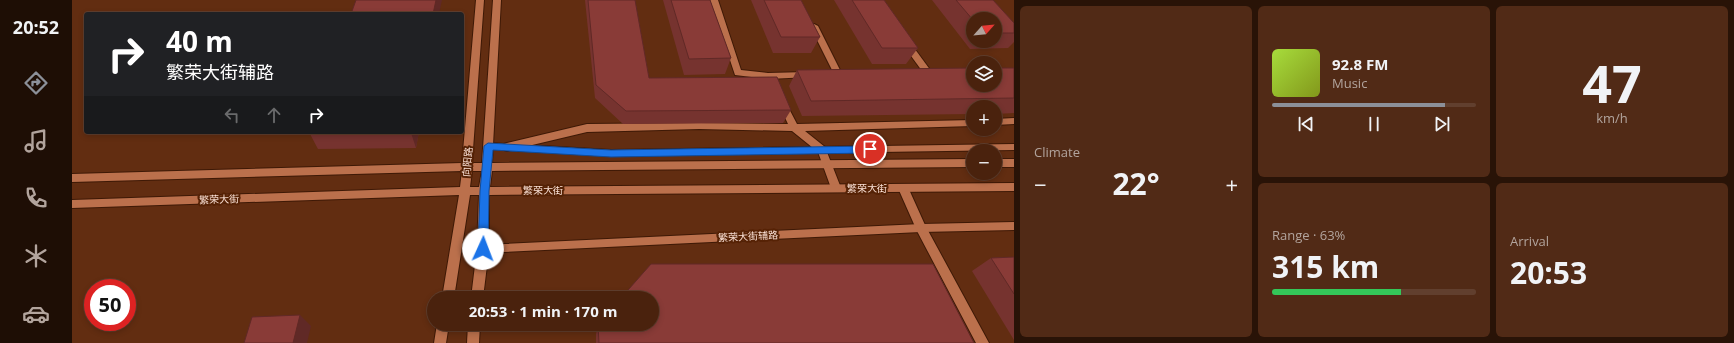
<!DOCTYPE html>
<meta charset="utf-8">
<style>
:root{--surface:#4a220d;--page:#512a16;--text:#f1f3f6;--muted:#b2a49d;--line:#613f2e;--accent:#8c9099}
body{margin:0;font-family:"Open Sans","Noto Sans SC",sans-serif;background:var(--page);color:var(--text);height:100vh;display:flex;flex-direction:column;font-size:15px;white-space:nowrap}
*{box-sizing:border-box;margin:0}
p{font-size:13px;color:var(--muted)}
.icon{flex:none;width:22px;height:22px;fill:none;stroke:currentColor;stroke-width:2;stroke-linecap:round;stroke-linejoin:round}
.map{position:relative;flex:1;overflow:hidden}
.panel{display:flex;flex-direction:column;gap:6px;padding:6px;background:#291307;width:720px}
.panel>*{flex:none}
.top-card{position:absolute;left:12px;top:12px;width:380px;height:122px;border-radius:4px;box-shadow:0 2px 6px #0003,0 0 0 1px var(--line);background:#202124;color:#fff;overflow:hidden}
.needle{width:26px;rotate:63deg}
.tools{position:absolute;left:894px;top:12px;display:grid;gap:8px}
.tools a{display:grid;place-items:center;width:36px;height:36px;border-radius:50%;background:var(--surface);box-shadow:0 2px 6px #0003,0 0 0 1px var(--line);font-size:20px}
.speed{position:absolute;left:12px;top:279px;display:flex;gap:8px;font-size:20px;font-weight:700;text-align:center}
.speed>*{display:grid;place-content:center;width:52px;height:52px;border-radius:50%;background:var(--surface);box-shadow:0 2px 6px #0003,0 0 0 1px var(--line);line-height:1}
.speed .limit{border:6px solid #d22;background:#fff;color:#111}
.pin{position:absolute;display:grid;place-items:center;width:34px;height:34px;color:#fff;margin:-17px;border:2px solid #fff;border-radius:50%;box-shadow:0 1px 4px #0007}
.me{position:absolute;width:44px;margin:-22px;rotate:2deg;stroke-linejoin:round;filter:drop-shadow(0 0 3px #0008)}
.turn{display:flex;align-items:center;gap:14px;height:84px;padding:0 16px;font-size:18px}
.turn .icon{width:52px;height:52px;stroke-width:2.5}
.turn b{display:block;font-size:28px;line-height:34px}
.lanes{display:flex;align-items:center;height:38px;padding:0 16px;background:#0003;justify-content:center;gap:20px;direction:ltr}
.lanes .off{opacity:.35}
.big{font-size:30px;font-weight:700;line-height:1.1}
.panel .tile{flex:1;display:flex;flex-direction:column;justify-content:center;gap:6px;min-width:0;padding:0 14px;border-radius:6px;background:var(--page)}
.panel .dial{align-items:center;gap:0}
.dial b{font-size:52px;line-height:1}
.song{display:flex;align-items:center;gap:12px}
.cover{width:48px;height:48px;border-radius:6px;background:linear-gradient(135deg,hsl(80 70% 55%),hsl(70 70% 35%))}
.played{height:4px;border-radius:2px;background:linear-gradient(90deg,var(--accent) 85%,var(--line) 85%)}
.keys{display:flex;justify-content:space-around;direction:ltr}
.heat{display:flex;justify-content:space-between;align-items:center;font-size:22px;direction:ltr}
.charge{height:6px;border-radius:3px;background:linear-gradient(90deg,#34c759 63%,var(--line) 0)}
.panel .tiles{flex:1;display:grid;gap:6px;grid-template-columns:repeat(3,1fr)}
.tile:first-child{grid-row:span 2}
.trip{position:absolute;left:355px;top:291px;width:232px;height:40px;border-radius:20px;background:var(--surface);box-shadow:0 2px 6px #0003,0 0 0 1px var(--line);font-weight:700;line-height:40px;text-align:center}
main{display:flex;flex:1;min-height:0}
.tabs{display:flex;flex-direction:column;width:72px;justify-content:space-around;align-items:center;background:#1e0e05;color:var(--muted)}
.tabs .icon{width:28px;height:28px}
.tabs .on{color:var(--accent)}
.tabs b{font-size:18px;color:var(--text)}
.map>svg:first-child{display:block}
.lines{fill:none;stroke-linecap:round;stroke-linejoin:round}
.service-casing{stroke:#3e1906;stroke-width:2}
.minor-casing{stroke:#3e1906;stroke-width:2}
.secondary-casing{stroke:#3e1906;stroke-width:2}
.service{fill:#bb704c;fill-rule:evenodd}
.minor{fill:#bb704c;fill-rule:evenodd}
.secondary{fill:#bb704c;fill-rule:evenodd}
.wall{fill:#76332f;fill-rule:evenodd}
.shaded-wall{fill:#602926}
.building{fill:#893b37;stroke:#602926}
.route{fill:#1a73e8;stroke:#114b97}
.labels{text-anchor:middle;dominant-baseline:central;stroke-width:4;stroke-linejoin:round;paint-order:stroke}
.street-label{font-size:10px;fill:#fbe1d6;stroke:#562205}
</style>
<main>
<nav class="tabs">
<b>20:52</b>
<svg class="icon on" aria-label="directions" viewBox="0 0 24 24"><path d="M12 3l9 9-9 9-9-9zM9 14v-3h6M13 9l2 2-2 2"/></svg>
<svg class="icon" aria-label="music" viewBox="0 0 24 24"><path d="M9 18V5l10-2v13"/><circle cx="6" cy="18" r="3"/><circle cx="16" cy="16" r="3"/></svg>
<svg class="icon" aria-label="phone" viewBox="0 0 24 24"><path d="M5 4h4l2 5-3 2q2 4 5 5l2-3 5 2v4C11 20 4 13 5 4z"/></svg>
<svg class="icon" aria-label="climate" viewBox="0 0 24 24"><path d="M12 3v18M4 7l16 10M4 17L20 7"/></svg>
<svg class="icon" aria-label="car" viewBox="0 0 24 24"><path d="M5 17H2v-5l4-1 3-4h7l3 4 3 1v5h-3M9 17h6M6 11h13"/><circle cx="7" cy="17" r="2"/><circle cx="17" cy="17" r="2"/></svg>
</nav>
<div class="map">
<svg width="942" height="343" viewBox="0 0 942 343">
<rect width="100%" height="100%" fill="#622d11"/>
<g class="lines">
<defs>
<g id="service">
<polygon points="417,143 539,150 942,144 942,150 539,156 417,149 413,146"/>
<polygon points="942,222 942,230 849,232 411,253 407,252 406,249 407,246 411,245 849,224"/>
</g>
<g id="minor">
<polygon points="638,0 646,0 669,70 696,73 735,72 739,75 738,77 696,79 663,75"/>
<polygon points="739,24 742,24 746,26 770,74 769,76 763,76 738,26"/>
<polygon points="834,40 837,41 859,71 860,73 859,75 853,75 831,45 831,41"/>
<polygon points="710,100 713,101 725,124 901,120 901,126 733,131 753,147 769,188 768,191 764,192 760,191 759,188 746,152 720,131 627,129 515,132 435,151 432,150 430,147 432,144 435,143 515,124 627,123 716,124 706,103"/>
<polygon points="942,118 942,124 923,125 923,119"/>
<polygon points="831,184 835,185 853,225 917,343 904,343 845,231 826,188 827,185"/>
</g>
<g id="secondary">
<path d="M404 0H412L400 163H410L421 0H429L420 163 901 159V167L420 171 418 187 942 183V191L417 195V249L411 298H399L405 249 407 195H398L382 298H370L387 195 0 208V200L388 187 390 171 0 182V174L390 163ZM400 171H410L407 187H398Z"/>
<rect x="923" y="159" width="19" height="8"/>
<polygon points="365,324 377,324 374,343 362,343"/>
<polygon points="396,324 408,324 407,343 395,343"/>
</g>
</defs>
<use href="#service" class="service-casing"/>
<use href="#minor" class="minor-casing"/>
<use href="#secondary" class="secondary-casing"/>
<use href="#service" class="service"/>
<use href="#minor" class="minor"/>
<use href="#secondary" class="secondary"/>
</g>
<g class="wall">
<polygon points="513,0 563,0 577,78 719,110 711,123 551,124 523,98"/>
<polygon points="591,0 638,0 659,58 653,74 612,75"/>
<polygon points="679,0 729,0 748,37 739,53 701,53"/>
<polygon points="762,0 812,0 846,48 834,64 800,64"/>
<path d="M860 0H921L942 23V42L936 48 898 49ZM901 19H923V41H901Z"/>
<polygon points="942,68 942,113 923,114 923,107 901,107 901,114 730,116 717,86 725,70"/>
<polygon points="239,132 347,132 344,148 246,149 238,134"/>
<polygon points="942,257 942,340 900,271 919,258"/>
<polygon points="526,325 902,343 524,343 524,334"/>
</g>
<g class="shaded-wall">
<polygon points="364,0 370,0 367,14 361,14"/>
<polygon points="339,132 347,132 344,148 339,133"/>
<polygon points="228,315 239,326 235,343 221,343"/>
</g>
<g class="building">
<polygon points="284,0 364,0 361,14 279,14"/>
<polygon points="516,0 563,0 577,78 705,77 719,110 554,111 524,85"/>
<polygon points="599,0 638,0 659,58 617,59"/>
<polygon points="692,0 729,0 748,37 709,37"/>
<polygon points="780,0 812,0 846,48 810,48"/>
<polygon points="884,0 921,0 942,23 942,33 923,33 923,19 901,19 901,20"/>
<polygon points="901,68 901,85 923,85 923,68 942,68 942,98 739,101 725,70"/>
<polygon points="239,132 339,132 339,133 238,134"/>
<polygon points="942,257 942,294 919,258"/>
<polygon points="579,264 861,264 902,343 527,343 526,325 527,324 580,324 580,298 549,298"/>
<polygon points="228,315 221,343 172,343 180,317"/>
</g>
<polygon class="route" points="416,143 539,150 798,146 803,149 798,153 539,157 421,150 417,191 416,249 414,252 411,253 407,252 406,249 408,191 412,146"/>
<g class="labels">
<g class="street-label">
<text transform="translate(395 162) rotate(-85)">向阳路</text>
<text x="795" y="188">繁荣大街</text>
<text x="471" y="190">繁荣大街</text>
<text transform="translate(147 199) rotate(-2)">繁荣大街</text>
<text transform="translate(676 236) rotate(-3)">繁荣大街辅路</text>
</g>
</g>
</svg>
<div class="tools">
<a><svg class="needle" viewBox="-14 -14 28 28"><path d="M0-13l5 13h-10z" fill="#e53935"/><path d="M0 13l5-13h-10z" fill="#b2a49d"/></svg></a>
<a><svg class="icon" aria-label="layers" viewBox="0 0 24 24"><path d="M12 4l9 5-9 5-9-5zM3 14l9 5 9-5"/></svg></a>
<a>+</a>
<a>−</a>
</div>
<div class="speed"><div class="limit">50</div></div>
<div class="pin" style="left:798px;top:149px;background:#d93025"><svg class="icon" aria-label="arrive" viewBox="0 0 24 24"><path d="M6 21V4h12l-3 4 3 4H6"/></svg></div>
<svg class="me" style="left:411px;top:249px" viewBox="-20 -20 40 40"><circle r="19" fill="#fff"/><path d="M0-13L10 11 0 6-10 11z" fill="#1a73e8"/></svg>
<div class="trip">20:53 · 1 min · 170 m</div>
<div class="top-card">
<div class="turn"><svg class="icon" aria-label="right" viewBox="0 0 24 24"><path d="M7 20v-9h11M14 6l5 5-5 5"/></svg><div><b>40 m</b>繁荣大街辅路</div></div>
<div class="lanes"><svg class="icon off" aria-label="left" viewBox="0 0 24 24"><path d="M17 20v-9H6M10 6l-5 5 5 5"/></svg><svg class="icon off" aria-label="ahead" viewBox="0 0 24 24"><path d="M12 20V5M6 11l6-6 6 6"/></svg><svg class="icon" aria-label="right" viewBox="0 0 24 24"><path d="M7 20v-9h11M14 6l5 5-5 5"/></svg></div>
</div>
</div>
<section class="panel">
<div class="tiles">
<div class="tile"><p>Climate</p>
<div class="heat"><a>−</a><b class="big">22°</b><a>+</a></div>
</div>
<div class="tile">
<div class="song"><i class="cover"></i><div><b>92.8 FM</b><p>Music</p></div></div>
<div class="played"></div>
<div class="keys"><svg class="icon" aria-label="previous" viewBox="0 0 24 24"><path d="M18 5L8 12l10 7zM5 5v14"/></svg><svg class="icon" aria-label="pause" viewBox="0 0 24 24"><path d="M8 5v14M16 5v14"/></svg><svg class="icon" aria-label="next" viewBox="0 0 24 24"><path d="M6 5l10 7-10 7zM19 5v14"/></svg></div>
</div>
<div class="tile dial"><b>47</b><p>km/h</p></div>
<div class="tile"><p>Range · 63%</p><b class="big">315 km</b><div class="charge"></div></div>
<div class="tile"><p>Arrival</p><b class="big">20:53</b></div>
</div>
</section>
</main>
